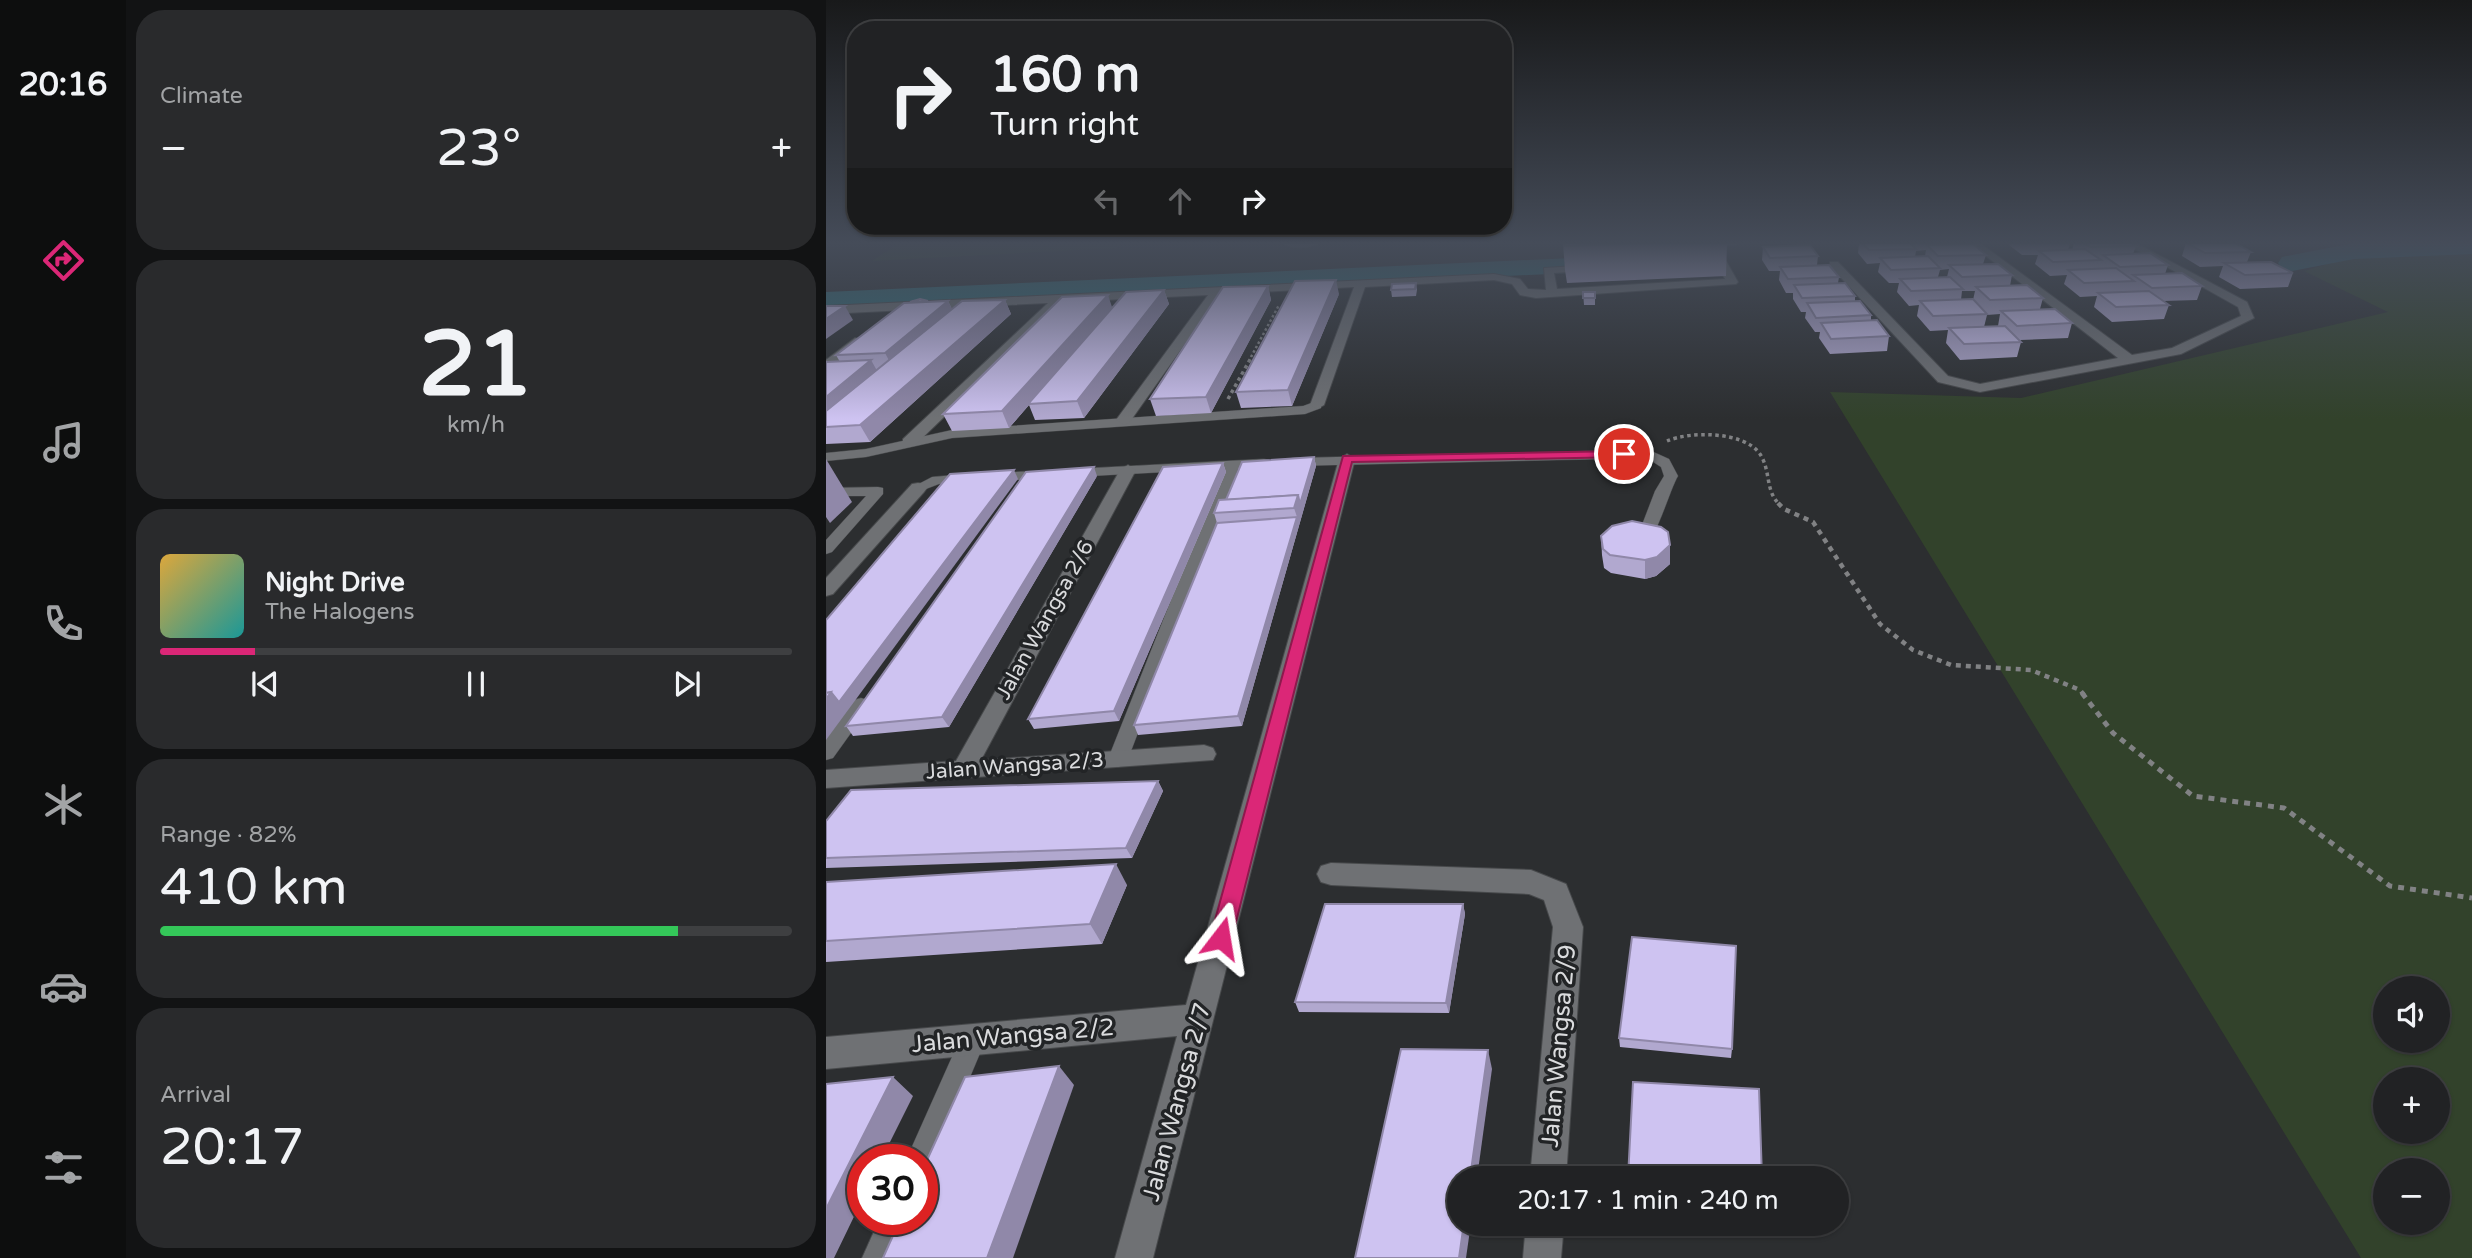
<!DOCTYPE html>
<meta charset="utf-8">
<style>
:root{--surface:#212224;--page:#292a2c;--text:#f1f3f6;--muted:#a2a4a6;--line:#3e3f41;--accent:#db2777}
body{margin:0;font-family:"Varela Round",sans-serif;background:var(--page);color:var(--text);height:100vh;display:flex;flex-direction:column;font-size:26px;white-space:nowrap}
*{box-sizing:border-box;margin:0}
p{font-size:23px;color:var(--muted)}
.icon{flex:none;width:38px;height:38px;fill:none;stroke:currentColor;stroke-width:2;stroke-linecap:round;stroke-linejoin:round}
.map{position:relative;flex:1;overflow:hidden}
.side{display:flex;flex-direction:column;gap:10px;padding:10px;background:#121314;width:700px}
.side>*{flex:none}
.banner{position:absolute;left:21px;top:21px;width:665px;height:214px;border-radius:28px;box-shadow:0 2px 5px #0004,0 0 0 2px var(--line);background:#212224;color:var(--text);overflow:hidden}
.fabs{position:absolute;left:1547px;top:976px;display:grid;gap:14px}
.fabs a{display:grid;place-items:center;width:77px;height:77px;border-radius:50%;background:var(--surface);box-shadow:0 2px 5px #0004,0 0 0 2px var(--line);font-size:35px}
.speed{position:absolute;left:21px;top:1144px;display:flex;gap:14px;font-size:35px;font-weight:700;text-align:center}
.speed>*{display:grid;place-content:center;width:91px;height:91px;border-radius:50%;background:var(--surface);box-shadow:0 2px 5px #0004,0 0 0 2px var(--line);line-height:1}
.speed .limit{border:10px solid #d22;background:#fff;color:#111}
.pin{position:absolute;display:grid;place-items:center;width:60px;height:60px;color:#fff;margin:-30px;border:4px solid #fff;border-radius:50%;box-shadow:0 2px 7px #0007}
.me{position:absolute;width:77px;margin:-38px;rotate:14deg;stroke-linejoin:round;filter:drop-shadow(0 0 5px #0008)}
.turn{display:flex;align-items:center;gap:24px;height:147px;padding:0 28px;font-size:32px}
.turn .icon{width:91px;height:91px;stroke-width:2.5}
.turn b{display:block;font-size:49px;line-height:60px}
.lanes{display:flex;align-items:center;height:66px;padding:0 28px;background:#0003;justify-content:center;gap:35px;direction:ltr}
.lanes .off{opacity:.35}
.big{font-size:52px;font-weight:600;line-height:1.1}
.side .widget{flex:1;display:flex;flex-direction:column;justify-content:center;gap:10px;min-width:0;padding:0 24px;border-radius:28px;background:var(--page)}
.side .dial{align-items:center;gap:0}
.dial b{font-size:91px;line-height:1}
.song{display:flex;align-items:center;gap:21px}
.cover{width:84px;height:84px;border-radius:10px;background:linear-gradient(135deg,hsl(40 70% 55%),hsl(180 70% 35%))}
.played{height:7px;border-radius:4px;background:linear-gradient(90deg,var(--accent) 15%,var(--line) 15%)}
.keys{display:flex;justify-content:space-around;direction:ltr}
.heat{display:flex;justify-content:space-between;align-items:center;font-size:38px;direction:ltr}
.charge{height:10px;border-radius:5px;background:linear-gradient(90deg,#34c759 82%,var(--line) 0)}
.trip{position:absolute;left:621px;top:1166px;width:402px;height:70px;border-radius:35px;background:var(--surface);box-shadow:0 2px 5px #0004,0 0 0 2px var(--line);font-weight:600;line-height:70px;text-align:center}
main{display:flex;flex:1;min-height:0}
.menu{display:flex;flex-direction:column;width:126px;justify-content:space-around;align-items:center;background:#0d0e0e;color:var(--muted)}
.menu .icon{width:49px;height:49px}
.menu .current{color:var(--accent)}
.menu b{font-size:32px;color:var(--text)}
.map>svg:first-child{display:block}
.green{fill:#32422b;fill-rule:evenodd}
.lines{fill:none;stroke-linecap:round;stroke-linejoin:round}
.river{fill:#2c6b75;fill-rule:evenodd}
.lane-casing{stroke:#47494b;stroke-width:1}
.street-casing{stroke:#47494b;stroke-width:2}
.path-far3{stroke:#818284;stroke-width:2.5;stroke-dasharray:2.5 2.5;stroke-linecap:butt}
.path-far2{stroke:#818284;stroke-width:3.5;stroke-dasharray:3.5 3.5;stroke-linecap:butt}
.path-far1{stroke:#818284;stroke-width:4.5;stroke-dasharray:5 5;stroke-linecap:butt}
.path{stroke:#818284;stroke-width:5;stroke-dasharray:6 6;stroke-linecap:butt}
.lane{fill:#6f7174;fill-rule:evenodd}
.street{fill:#6f7174;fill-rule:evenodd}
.wall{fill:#b1a8cf;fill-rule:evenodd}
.shaded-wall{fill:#9088a9}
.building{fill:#cec3f1;stroke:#9088a9;stroke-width:2}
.route{fill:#db2777;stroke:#8e194d;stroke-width:2}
.labels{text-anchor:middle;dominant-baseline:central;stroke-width:7;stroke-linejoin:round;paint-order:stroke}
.street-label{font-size:21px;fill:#dadbdd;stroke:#222426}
.near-street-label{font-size:24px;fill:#dadbdd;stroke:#222426}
</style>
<main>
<nav class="menu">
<b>20:16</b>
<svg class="icon current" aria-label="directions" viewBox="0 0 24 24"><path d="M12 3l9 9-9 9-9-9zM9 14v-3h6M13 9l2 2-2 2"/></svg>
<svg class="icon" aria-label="music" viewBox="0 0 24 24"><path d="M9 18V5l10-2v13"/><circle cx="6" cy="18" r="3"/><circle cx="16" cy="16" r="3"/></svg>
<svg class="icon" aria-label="phone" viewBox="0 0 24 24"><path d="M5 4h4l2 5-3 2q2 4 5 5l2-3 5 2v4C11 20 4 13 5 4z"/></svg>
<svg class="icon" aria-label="climate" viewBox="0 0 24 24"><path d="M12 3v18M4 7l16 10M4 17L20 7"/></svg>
<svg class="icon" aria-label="car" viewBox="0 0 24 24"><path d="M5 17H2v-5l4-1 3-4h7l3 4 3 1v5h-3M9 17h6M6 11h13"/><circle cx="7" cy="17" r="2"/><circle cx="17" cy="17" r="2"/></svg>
<svg class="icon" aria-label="filters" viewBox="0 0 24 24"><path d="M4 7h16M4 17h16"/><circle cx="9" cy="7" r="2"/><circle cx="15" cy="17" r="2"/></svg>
</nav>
<section class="side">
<div class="widget"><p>Climate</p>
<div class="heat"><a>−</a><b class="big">23°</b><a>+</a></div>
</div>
<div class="widget dial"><b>21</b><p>km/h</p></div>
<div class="widget">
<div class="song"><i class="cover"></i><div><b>Night Drive</b><p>The Halogens</p></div></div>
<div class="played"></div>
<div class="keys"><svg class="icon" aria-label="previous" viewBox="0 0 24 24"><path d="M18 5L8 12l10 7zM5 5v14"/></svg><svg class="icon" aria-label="pause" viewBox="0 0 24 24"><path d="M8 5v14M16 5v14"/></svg><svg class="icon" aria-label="next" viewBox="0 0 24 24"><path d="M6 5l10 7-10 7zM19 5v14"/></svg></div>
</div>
<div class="widget"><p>Range · 82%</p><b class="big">410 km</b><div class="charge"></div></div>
<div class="widget"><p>Arrival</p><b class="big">20:17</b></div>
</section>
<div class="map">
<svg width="1646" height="1258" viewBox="0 0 1646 1258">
<rect width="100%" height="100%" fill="#2c2e30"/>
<g class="green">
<polygon points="73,243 295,243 290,248 46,261"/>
<path d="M1646 245V1258H1535L1004 392 1195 398 1562 312 1478 271 1532 255ZM1559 989H1612V1041H1559ZM1559 1080H1612V1132H1559ZM1559 1171H1612V1223H1559Z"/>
</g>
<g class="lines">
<g class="river">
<polygon points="1528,243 1646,243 1646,254 1528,259 1466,271 1456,269 1452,263 1456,257"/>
<polygon points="811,255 821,257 825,263 821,269 0,310 0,292"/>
</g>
<defs>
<g id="lane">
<polygon points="491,401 495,402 495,408 479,414 126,438 40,457 0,461 0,453 40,449 126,430 477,406"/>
<path d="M823 450 843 459 852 476C844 489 830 540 819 543L811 538 829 491 838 476 835 467 821 458 466 466 459 462 466 458Z"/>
<polygon points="438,459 443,460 443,466 412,469 302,759 299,764 292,767 285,764 282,759 397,469 169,481 162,477 169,473"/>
<polygon points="141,474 148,478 146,481 113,484 92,492 85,488 106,477"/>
<polygon points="52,487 57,488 57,494 6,552 0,554 0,540 40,496 0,496 0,488"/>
<polygon points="35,698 42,700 45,705 7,758 0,760 0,738 28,700"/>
<polygon points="147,1026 156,1030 160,1039 105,1170 96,1174 96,1160 80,1160 138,1030"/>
<polygon points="53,1220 84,1220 68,1258 36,1258"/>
</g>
<g id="street">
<path d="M456 243H494C486 248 464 249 456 243Z"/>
<polygon points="895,243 919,243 900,246"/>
<polygon points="1143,243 1154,243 1306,355 1346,348 1415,316 1412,307 1298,243 1310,243 1421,302 1428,318 1355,354 1154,392 1112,382 1004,266 1004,262 1012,262 1122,376 1154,384 1292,358"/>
<polygon points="895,258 899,259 912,282 910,284 710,298 694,295 686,284 668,280 539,287 498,405 491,409 484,405 528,287 394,294 303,423 298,425 290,420 382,295 237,302 89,445 77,445 77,439 222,303 0,314 0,306 668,274 694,279 702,289 720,290 718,268 767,265 771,266 771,270 728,273 731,289 899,279 891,265 876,265 870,262"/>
<polygon points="29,338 41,341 0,370 0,360"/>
<polygon points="521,454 529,459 327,1258 289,1258 351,1036 0,1069 0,1037 360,1005 513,459"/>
<polygon points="302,465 310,470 155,760 378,745 387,748 390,754 387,760 0,788 0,770 130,761 294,470"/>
<polygon points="92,483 98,484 101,488 98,492 7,594 0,596 0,578 86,484"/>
<polygon points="505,863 705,870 740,884 757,927 740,1178 704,1178 727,927 718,900 703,894 505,885 495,882 491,874 495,866"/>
<polygon points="700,1223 738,1223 735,1258 697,1258"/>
</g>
</defs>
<use href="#lane" class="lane-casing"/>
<use href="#street" class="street-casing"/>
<polyline class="path-far3" points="425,357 453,305"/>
<g class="path-far2">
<polyline points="402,399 426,356"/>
<path d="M841 441C864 431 918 431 934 454 945 471 939 490 953 504"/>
</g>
<polyline class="path-far1" points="952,503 958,509 987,522 1054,624 1087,650 1125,665 1205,670 1254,690 1258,695"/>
<polyline class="path" points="1256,693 1287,733 1367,796 1458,808 1564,886 1646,898"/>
<use href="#lane" class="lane"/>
<use href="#street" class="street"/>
</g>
<g class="wall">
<polygon points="737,243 901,243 900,276 741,283 739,270"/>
<path d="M1033 243H1131V244L1160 255 1157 264 1186 275 1184 286 1217 298 1214 309 1246 323 1242 338 1194 340 1195 342 1191 357 1134 360 1120 343 1122 330 1104 331 1091 316 1093 305 1083 306 1071 292 1073 283H1063L1052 272 1054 263 1041 264 1032 253ZM1100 250 1099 256 1089 257 1090 251ZM1123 269 1121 277H1112L1114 270ZM1136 291H1149L1147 300H1135ZM1174 314 1172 326 1158 327 1161 315Z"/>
<polygon points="1184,243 1244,243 1242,250 1246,250 1248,243 1305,243 1310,246 1307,254 1342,265 1339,274 1376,286 1371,300 1337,301 1343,305 1338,319 1286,322 1268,307 1271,296 1254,297 1238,284 1241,275 1224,276 1209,264 1212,255 1196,255 1183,245"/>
<polygon points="1360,243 1425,252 1421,262 1467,273 1462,287 1414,289 1393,277 1397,266 1374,267 1356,256"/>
<polygon points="937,247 992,256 991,265 1013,277 1012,283 1029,296 1029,301 1045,315 1045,321 1063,336 1061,351 1004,354 993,338 994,332 989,332 979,318 980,312 975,312 967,299 967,293 960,293 953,280 954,271 943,271 936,260"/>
<polygon points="590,283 591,290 590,296 566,297 565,290"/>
<polygon points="442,286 445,300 385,413 330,416 324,399"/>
<polygon points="338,290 343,304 258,418 209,420 203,405 183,428 126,431 117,414 286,307"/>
<polygon points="757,292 769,292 769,305 758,305"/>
<polygon points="513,294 466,406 415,408 410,392"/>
<polygon points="179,300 185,314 44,442 0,444 0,362 14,362 10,355 103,302 122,301 126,309"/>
<polygon points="488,457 490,466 416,726 312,735 308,725 391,523 388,513 400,500"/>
<polygon points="397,463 400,472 293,721 208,729 202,719"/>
<polygon points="271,476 123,727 27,736 20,726"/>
<polygon points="775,536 844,564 830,576 819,579 785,573 778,568 776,555"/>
<polygon points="332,781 337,791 306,858 0,868 0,821"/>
<polygon points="0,882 301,885 276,944 0,962"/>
<polygon points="637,904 639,914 623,1013 473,1012 469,1002"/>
<polygon points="793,1038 906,1049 905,1058 794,1047"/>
<polygon points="836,1223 938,1223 937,1229"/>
</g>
<g class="shaded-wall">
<polygon points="510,280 513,294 466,406 462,390"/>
<polygon points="442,286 445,300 385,413 380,397"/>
<polygon points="338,290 343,304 258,418 251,401"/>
<polygon points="282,295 287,310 202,404 203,405 183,428 176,411"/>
<polygon points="179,300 185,314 44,442 34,425"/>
<polygon points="122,301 129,315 67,368 59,353"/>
<polygon points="19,306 27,320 0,339 0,319"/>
<polygon points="45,360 54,376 0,421 0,397"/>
<polygon points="488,457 490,466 416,726 412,716 471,517 468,508 472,495"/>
<polygon points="0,459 26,502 4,523 0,517"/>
<polygon points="397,463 400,472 293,721 288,711"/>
<polygon points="268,467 271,476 123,727 116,717"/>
<polygon points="188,470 192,479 0,740 0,699"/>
<polygon points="844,545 844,564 830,576 819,579 819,560"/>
<polygon points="332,781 337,791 306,858 300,848"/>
<polygon points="290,864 301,885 276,944 264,924"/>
<polygon points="637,904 639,914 623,1013 620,1003"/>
<polygon points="662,1050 666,1069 651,1178 644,1178"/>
<polygon points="233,1066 248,1085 187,1258 161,1258"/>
<polygon points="67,1077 87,1096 55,1160 37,1160 37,1198 8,1258 0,1258 0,1209"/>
<polygon points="638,1223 645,1223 640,1258 633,1258"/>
</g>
<g class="building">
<polygon points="738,243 824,243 739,246"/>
<polygon points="1036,243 1084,243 1090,249 1043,250"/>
<polygon points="1258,243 1305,243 1310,246 1264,247"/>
<polygon points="1361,243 1409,243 1425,252 1379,253"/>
<polygon points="1147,244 1160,255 1112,256 1101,245"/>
<polygon points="984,245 992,256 944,258 937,247"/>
<polygon points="1259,249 1275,260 1227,262 1213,251"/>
<polygon points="1324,253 1342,265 1294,267 1277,255"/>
<polygon points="1102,256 1114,268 1065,270 1054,258"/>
<polygon points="1445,262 1467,273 1419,275 1398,263"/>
<polygon points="1172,264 1186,275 1136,277 1123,265"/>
<polygon points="1003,265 1013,277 962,279 954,267"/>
<polygon points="1290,268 1308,281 1258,283 1242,270"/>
<polygon points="1356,273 1376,286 1326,288 1307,275"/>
<polygon points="1124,277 1137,289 1085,291 1074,279"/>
<polygon points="510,280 462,390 410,392 469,281"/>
<polygon points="590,283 589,289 565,290 566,284"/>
<polygon points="1019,283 1029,296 976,298 968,285"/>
<polygon points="1201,285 1217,298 1164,300 1150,287"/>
<polygon points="442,286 380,397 324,399 397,287"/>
<polygon points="338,290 251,401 202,404 300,292"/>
<polygon points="1323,291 1343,305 1290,307 1272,293"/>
<rect x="757" y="292" width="12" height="6"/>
<polygon points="282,295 176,411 117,414 236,297"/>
<polygon points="94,299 102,301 84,302"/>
<polygon points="1147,299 1161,314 1107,316 1094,301"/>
<polygon points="179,300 34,425 0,427 0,411 136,301"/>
<polygon points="122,301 59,353 10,355 78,303"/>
<polygon points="1034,301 1045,315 990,318 981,303"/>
<polygon points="0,306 19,306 0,319"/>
<polygon points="1229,309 1246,323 1191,326 1175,311"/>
<polygon points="1051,320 1063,336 1005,339 995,323"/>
<polygon points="1179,326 1195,342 1138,344 1123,328"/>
<polygon points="45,360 0,397 0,362"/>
<polygon points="488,457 474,504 472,495 400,500 416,462"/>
<polygon points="397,463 288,711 202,719 337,467"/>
<polygon points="268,467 116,717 20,726 200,472"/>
<polygon points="188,470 13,702 5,692 0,693 0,620 124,474"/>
<polygon points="472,495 468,508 388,513 393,500"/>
<polygon points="471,517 412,716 308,725 391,523"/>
<polygon points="806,521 835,527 842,532 844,545 831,557 819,560 784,555 777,549 775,536 786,526"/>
<polygon points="5,692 0,699 0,693"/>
<polygon points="332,781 300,848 0,858 0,821 25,790"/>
<polygon points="290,864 264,924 0,941 0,882"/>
<polygon points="499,904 637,904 620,1003 469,1002"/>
<polygon points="806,937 910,946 906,1049 793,1038"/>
<polygon points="575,1049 662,1050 644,1178 634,1178 634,1223 638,1223 633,1258 529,1258"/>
<polygon points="233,1066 161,1258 57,1258 74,1220 96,1220 96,1171 139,1077"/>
<polygon points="67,1077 0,1209 0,1084"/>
<polygon points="807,1082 933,1089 936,1178 802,1178"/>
</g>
<linearGradient id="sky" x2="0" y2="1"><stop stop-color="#18191a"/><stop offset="0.58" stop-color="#454c59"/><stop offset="1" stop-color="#454c59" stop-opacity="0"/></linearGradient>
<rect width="1646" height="419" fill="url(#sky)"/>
<polygon class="route" points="798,451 802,452 802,457 526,462 406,938 403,945 395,947 387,945 384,938 517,456"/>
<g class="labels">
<g class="street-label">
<text transform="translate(219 620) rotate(-61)">Jalan Wangsa 2/6</text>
<text transform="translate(189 766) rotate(-4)">Jalan Wangsa 2/3</text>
</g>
<g class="near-street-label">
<text transform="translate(187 1036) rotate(-5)">Jalan Wangsa 2/2</text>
<text transform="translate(733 1046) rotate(-85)">Jalan Wangsa 2/9</text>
<text transform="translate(351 1102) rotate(-75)">Jalan Wangsa 2/7</text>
</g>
</g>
</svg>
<div class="fabs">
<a><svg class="icon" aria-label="sound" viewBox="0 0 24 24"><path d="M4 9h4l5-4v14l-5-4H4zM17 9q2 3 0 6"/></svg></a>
<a>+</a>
<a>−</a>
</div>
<div class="speed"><div class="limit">30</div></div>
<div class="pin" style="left:798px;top:454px;background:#d93025"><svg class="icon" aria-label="arrive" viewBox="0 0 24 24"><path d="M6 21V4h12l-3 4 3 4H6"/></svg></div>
<svg class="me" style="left:395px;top:938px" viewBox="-20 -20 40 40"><path d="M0-17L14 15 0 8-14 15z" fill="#db2777" stroke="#fff" stroke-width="4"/></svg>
<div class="trip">20:17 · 1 min · 240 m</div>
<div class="banner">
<div class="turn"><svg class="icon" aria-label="right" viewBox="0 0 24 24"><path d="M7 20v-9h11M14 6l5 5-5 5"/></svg><div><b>160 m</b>Turn right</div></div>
<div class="lanes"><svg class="icon off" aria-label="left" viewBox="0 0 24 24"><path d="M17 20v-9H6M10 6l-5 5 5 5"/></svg><svg class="icon off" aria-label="ahead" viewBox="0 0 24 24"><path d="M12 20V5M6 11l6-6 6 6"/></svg><svg class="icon" aria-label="right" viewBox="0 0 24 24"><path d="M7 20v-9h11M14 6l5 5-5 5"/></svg></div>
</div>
</div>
</main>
